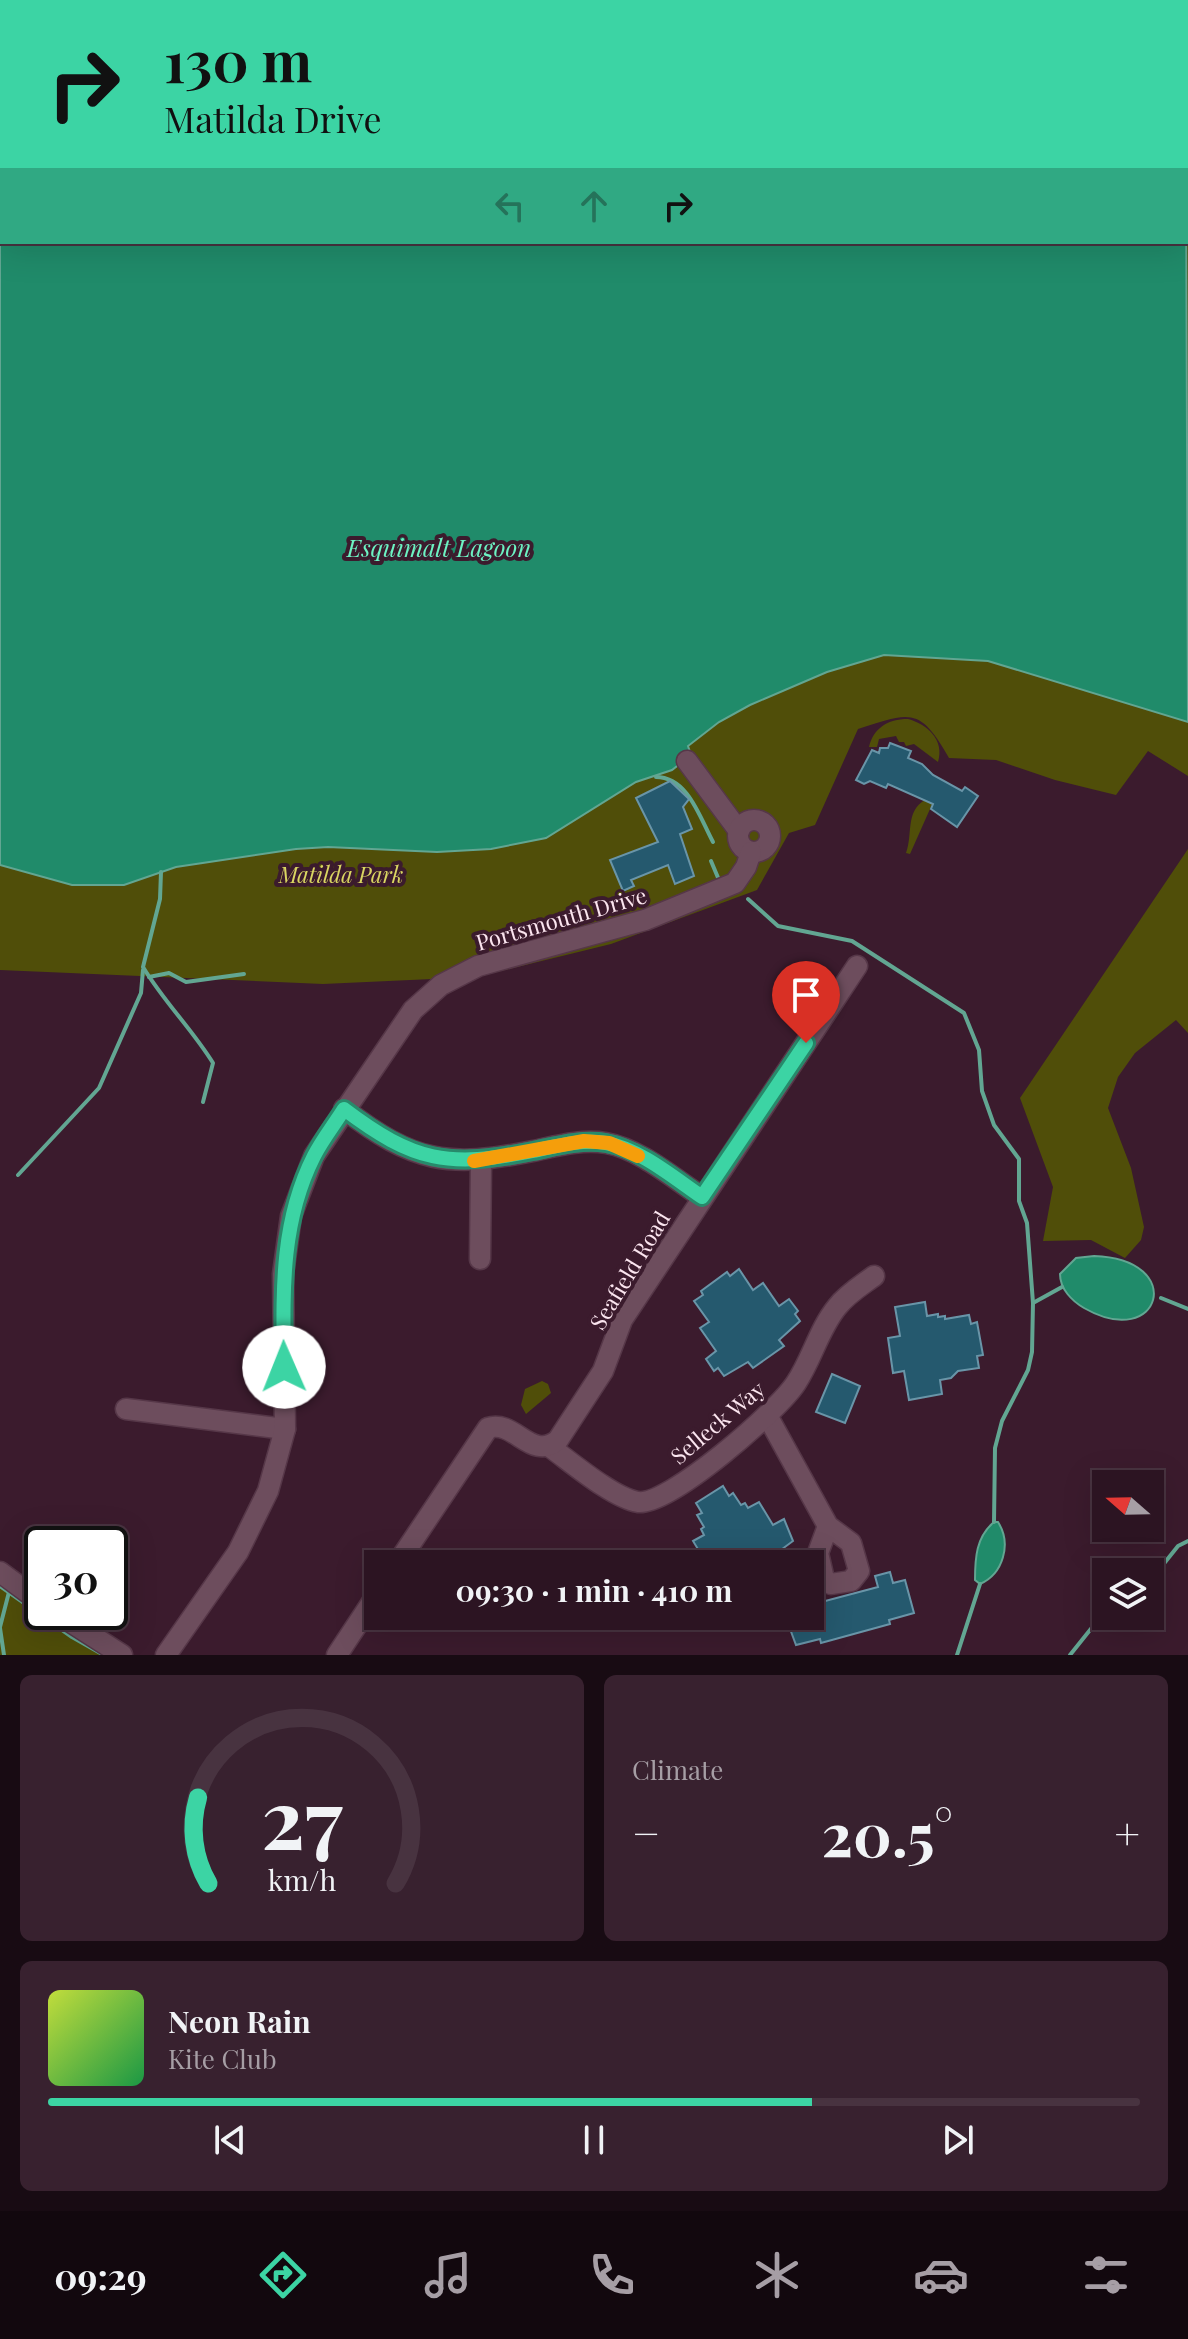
<!DOCTYPE html>
<meta charset="utf-8">
<style>
:root{--surface:#2c1422;--page:#38212f;--text:#f1f3f6;--muted:#a69ea5;--line:#483340;--accent:#3cd4a4}
body{margin:0;font-family:"Playfair Display",serif;background:var(--page);color:var(--text);height:100vh;display:flex;flex-direction:column;font-size:30px;white-space:nowrap}
*{box-sizing:border-box;margin:0}
p{font-size:26px;color:var(--muted)}
.icon{flex:none;width:44px;height:44px;fill:none;stroke:currentColor;stroke-width:2;stroke-linecap:round;stroke-linejoin:round}
.map{position:relative;height:1655px;overflow:hidden}
.drawer{display:flex;flex-direction:column;gap:20px;padding:20px;background:#180b13;flex:1}
.drawer>*{flex:none}
.banner{position:absolute;left:0px;top:0px;width:1188px;height:244px;box-shadow:0 8px 32px #0002,0 0 0 2px var(--line);background:#3cd4a4;color:#111;overflow:hidden}
.needle{width:52px;rotate:290deg}
.tools{position:absolute;left:1092px;top:1470px;display:grid;gap:16px}
.tools a{display:grid;place-items:center;width:72px;height:72px;border-radius:0px;background:var(--surface);box-shadow:0 8px 32px #0002,0 0 0 2px var(--line);font-size:40px}
.speed{position:absolute;left:24px;top:1526px;display:flex;gap:16px;font-size:40px;font-weight:700;text-align:center}
.speed>*{display:grid;place-content:center;width:104px;height:104px;border-radius:50%;background:var(--surface);box-shadow:0 8px 32px #0002,0 0 0 2px var(--line);line-height:1}
.speed .limit{border:4px solid #111;border-radius:12px;background:#fff;color:#111}
.pin{position:absolute;display:grid;place-items:center;width:68px;height:68px;color:#fff;margin:-82px -34px;border-radius:50% 50% 50% 0;rotate:-45deg;box-shadow:0 0 8px #0007}
.pin .icon{rotate:45deg}
.me{position:absolute;width:88px;margin:-44px;rotate:359deg;stroke-linejoin:round;filter:drop-shadow(0 0 6px #0008)}
.turn{display:flex;align-items:center;gap:28px;height:168px;padding:0 32px;font-size:36px}
.turn .icon{width:104px;height:104px;stroke-width:2.5}
.turn b{display:block;font-size:56px;line-height:68px}
.lanes{display:flex;align-items:center;height:76px;padding:0 32px;background:#0003;justify-content:center;gap:40px;direction:ltr}
.lanes .off{opacity:.35}
.big{font-size:60px;font-weight:700;line-height:1.1}
.drawer .tile{flex:1;display:flex;flex-direction:column;justify-content:center;gap:12px;min-width:0;padding:0 28px;border-radius:12px;background:var(--page)}
.drawer .dial{align-items:center;gap:0}
.dial svg{height:208px;overflow:visible;fill:none;stroke:var(--line);stroke-width:7;stroke-linecap:round;text-anchor:middle}
.dial text{fill:var(--text);stroke:none}
.song{display:flex;align-items:center;gap:24px}
.cover{width:96px;height:96px;border-radius:12px;background:linear-gradient(135deg,hsl(70 70% 55%),hsl(140 70% 35%))}
.played{height:8px;border-radius:4px;background:linear-gradient(90deg,var(--accent) 70%,var(--line) 70%)}
.keys{display:flex;justify-content:space-around;direction:ltr}
.heat{display:flex;justify-content:space-between;align-items:center;font-size:44px;direction:ltr}
.drawer .tiles{flex:1;display:grid;gap:20px;grid-template-columns:1fr 1fr}
.tile:last-child{grid-column:span 2}
.trip{position:absolute;left:364px;top:1550px;width:460px;height:80px;border-radius:0px;background:var(--surface);box-shadow:0 8px 32px #0002,0 0 0 2px var(--line);font-weight:700;line-height:80px;text-align:center}
.dock{display:flex;height:128px;justify-content:space-around;align-items:center;background:#12080e;color:var(--muted)}
.dock .icon{width:56px;height:56px}
.dock .on{color:var(--accent)}
.dock b{font-size:36px;color:var(--text)}
.map>svg:first-child{display:block}
.green{fill:#504e09;fill-rule:evenodd}
.water{fill:#208b6a;stroke:#62a692;stroke-width:2}
.lines{fill:none;stroke-linecap:round;stroke-linejoin:round}
.stream{stroke:#62a692;stroke-width:4}
.building{fill:#25596e;stroke:#6995a8;stroke-width:2}
.minor-casing{stroke:#563748;stroke-width:23}
.minor{stroke:#6d4d5d;stroke-width:20}
.route-casing{stroke:#278a6b;stroke-width:20}
.route{stroke:#3cd4a4;stroke-width:14}
.slow{stroke:#f59e0b;stroke-width:14}
.labels{text-anchor:middle;dominant-baseline:central;stroke-width:8;stroke-linejoin:round;paint-order:stroke}
.park-label{font-size:22px;font-style:italic;fill:#dad662;stroke:#3b1b2d}
.street-label{font-size:22px;fill:#fbe5ef;stroke:#3b1b2d}
.water-label{font-size:24px;font-style:italic;fill:#6df3c3;stroke:#3b1b2d}
</style>
<div class="map">
<svg width="1188" height="1655" viewBox="0 0 1188 1655">
<rect width="100%" height="100%" fill="#3b1b2d"/>
<g class="green">
<path d="M0 0H1188V776L1148 751 1116 795 1055 780 996 760 949 758C920 706 910 712 858 729L815 825 789 833 757 890 611 944 476 977 323 984 0 970ZM2 2H1186V242H2Z"/>
<path d="M908 719C927 724 945 740 938 762L914 744 906 746 904 742H899L896 736 879 739 877 747H869C873 729 887 719 908 719Z"/>
<path d="M925 800H934L910 854 906 853C913 835 905 811 925 800Z"/>
<polygon points="1188,849 1188,1033 1176,1020 1135,1053 1118,1077 1108,1108 1131,1168 1144,1227 1141,1240 1125,1258 1091,1240 1043,1241 1053,1187 1020,1098"/>
<polygon points="542,1381 548,1384 551,1393 526,1414 521,1405 525,1389"/>
<polygon points="0,1580 106,1655 0,1655"/>
</g>
<g class="water">
<polygon points="0,0 1075,0 1077,2 2,2 2,242 1186,242 1186,167 1188,722 988,661 884,655 827,672 750,705 719,722 688,746 691,755 672,770 636,782 546,838 491,849 437,852 328,847 296,849 176,867 124,885 72,885 0,865"/>
<path d="M1094 1256C1188 1259 1161 1352 1084 1308 1072 1301 1060 1289 1060 1274L1076 1258Z"/>
<path d="M994 1522H998C1012 1544 1003 1574 980 1584L975 1580C975 1558 976 1537 994 1522Z"/>
</g>
<g class="lines">
<g class="stream">
<path d="M656 777C688 777 700 818 713 842"/>
<polyline points="711,861 719,880"/>
<path d="M161 872 160 899 143 967C164 1002 192 1029 213 1063L203 1102"/>
<polyline points="748,899 778,926 852,941 964,1013 979,1050 982,1091 994,1125 1019,1159 1019,1201 1027,1223 1033,1303"/>
<polyline points="149,977 169,973 186,982 244,974"/>
<polyline points="18,1175 99,1088 141,993 143,970"/>
<polyline points="1161,1298 1188,1309"/>
<polyline points="994,1522 995,1448 1002,1421 1028,1370 1032,1352 1033,1303 1062,1287"/>
<polyline points="1150,1581 1178,1546 1188,1541"/>
<polyline points="0,1586 72,1637 102,1654"/>
<polyline points="0,1627 9,1592"/>
<polyline points="0,1628 4,1655"/>
<polyline points="957,1655 980,1584"/>
<polyline points="1070,1655 1106,1610"/>
</g>
</g>
<g class="building">
<polygon points="890,743 911,751 908,758 922,764 933,775 962,791 965,787 978,796 957,827 931,809 933,804 888,784 886,788 870,781 864,784 856,780 872,750 879,753 880,748 888,748"/>
<polygon points="670,781 689,799 683,807 692,829 680,834 694,876 675,884 668,865 631,880 634,886 623,891 610,860 658,842 636,798"/>
<polygon points="739,1269 753,1290 763,1283 779,1306 789,1299 798,1311 795,1314 800,1321 779,1340 784,1346 753,1368 748,1362 724,1376 718,1368 714,1371 706,1359 716,1351 700,1328 709,1322 694,1301 703,1295 701,1291 727,1272 730,1276"/>
<polygon points="925,1302 927,1316 938,1314 938,1317 945,1316 945,1319 969,1315 971,1324 977,1322 983,1355 977,1356 979,1368 958,1371 951,1378 940,1380 942,1394 909,1400 904,1371 893,1373 888,1338 900,1336 895,1307"/>
<polygon points="832,1374 860,1386 845,1423 816,1412"/>
<polygon points="723,1486 729,1496 733,1493 741,1505 745,1503 748,1508 759,1502 773,1525 784,1519 793,1541 770,1558 773,1564 707,1564 693,1541 704,1535 701,1529 704,1527 697,1515 702,1513 696,1503"/>
<polygon points="890,1572 893,1583 905,1580 914,1613 889,1620 890,1624 821,1643 820,1639 796,1645 786,1618 810,1616 810,1605 878,1587 875,1576"/>
</g>
<g class="lines">
<defs>
<g id="minor">
<polyline points="1109,0 1110,2"/>
<polyline points="1186,118 1188,121"/>
<polyline points="687,761 739,831"/>
<circle cx="754" cy="836" r="16"/>
<path d="M344 1109C414 1163 448 1168 533 1151 557 1146 581 1139 606 1143 640 1149 673 1178 702 1197"/>
<polyline points="480,1259 481,1161"/>
<polyline points="126,1409 285,1429"/>
<polyline points="768,1417 828,1526 851,1543 859,1571 851,1581 831,1584 824,1579 818,1553 828,1526"/>
<path d="M550 1447C571 1462 613 1498 638 1502 669 1506 778 1411 796 1383 812 1359 819 1329 837 1307 847 1294 862 1285 874 1276"/>
<path d="M397 1564 488 1428C515 1419 531 1462 558 1440L603 1371 622 1320 857 966"/>
<polyline points="0,1572 42,1603"/>
<polyline points="55,1612 122,1655"/>
<polyline points="166,1655 238,1552 268,1491 285,1429 283,1274 291,1216 314,1156 413,1010 441,985 478,966 645,920 735,883 746,867 751,852"/>
<polyline points="337,1655 378,1593"/>
</g>
</defs>
<use href="#minor" class="minor-casing"/>
<use href="#minor" class="minor"/>
</g>
<g class="lines">
<defs>
<path id="route" d="M284 1367C283 1294 280 1223 314 1156 322 1140 334 1125 344 1109 414 1162 448 1168 533 1151 557 1146 581 1139 606 1143 640 1149 674 1178 702 1197L806 1043"/>
</defs>
<use href="#route" class="route-casing"/>
<use href="#route" class="route"/>
<polyline class="slow" points="474,1161 584,1141 609,1143 638,1156"/>
</g>
<g class="labels">
<g class="park-label">
<text x="341" y="874">Matilda Park</text>
</g>
<g class="street-label">
<text transform="translate(561 918) rotate(-16)">Portsmouth Drive</text>
<text transform="translate(629 1270) rotate(-59)">Seafield Road</text>
<text transform="translate(717 1422) rotate(-40)">Selleck Way</text>
</g>
<g class="water-label">
<text x="439" y="547">Esquimalt Lagoon</text>
</g>
</g>
</svg>
<div class="tools">
<a><svg class="needle" viewBox="-14 -14 28 28"><path d="M0-13l5 13h-10z" fill="#e53935"/><path d="M0 13l5-13h-10z" fill="#a69ea5"/></svg></a>
<a><svg class="icon" aria-label="layers" viewBox="0 0 24 24"><path d="M12 4l9 5-9 5-9-5zM3 14l9 5 9-5"/></svg></a>
</div>
<div class="speed"><div class="limit">30</div></div>
<div class="pin" style="left:806px;top:1043px;background:#d93025"><svg class="icon" aria-label="arrive" viewBox="0 0 24 24"><path d="M6 21V4h12l-3 4 3 4H6"/></svg></div>
<svg class="me" style="left:284px;top:1367px" viewBox="-20 -20 40 40"><circle r="19" fill="#fff"/><path d="M0-13L10 11 0 6-10 11z" fill="#3cd4a4"/></svg>
<div class="trip">09:30 · 1 min · 410 m</div>
<div class="banner">
<div class="turn"><svg class="icon" aria-label="right" viewBox="0 0 24 24"><path d="M7 20v-9h11M14 6l5 5-5 5"/></svg><div><b>130 m</b>Matilda Drive</div></div>
<div class="lanes"><svg class="icon off" aria-label="left" viewBox="0 0 24 24"><path d="M17 20v-9H6M10 6l-5 5 5 5"/></svg><svg class="icon off" aria-label="ahead" viewBox="0 0 24 24"><path d="M12 20V5M6 11l6-6 6 6"/></svg><svg class="icon" aria-label="right" viewBox="0 0 24 24"><path d="M7 20v-9h11M14 6l5 5-5 5"/></svg></div>
</div>
</div>
<section class="drawer">
<div class="tiles">
<div class="tile dial"><svg viewBox="0 0 100 80">
<path d="M14 69A42 42 0 1 1 86 69"/>
<path d="M14 69A42 42 0 0 1 10 36" stroke="#3cd4a4"/>
<text x="50" y="56" font-size="32" font-weight="700">27</text>
<text x="50" y="72" font-size="11">km/h</text>
</svg></div>
<div class="tile"><p>Climate</p>
<div class="heat"><a>−</a><b class="big">20.5°</b><a>+</a></div>
</div>
<div class="tile">
<div class="song"><i class="cover"></i><div><b>Neon Rain</b><p>Kite Club</p></div></div>
<div class="played"></div>
<div class="keys"><svg class="icon" aria-label="previous" viewBox="0 0 24 24"><path d="M18 5L8 12l10 7zM5 5v14"/></svg><svg class="icon" aria-label="pause" viewBox="0 0 24 24"><path d="M8 5v14M16 5v14"/></svg><svg class="icon" aria-label="next" viewBox="0 0 24 24"><path d="M6 5l10 7-10 7zM19 5v14"/></svg></div>
</div>
</div>
</section>
<nav class="dock">
<b>09:29</b>
<svg class="icon on" aria-label="directions" viewBox="0 0 24 24"><path d="M12 3l9 9-9 9-9-9zM9 14v-3h6M13 9l2 2-2 2"/></svg>
<svg class="icon" aria-label="music" viewBox="0 0 24 24"><path d="M9 18V5l10-2v13"/><circle cx="6" cy="18" r="3"/><circle cx="16" cy="16" r="3"/></svg>
<svg class="icon" aria-label="phone" viewBox="0 0 24 24"><path d="M5 4h4l2 5-3 2q2 4 5 5l2-3 5 2v4C11 20 4 13 5 4z"/></svg>
<svg class="icon" aria-label="climate" viewBox="0 0 24 24"><path d="M12 3v18M4 7l16 10M4 17L20 7"/></svg>
<svg class="icon" aria-label="car" viewBox="0 0 24 24"><path d="M5 17H2v-5l4-1 3-4h7l3 4 3 1v5h-3M9 17h6M6 11h13"/><circle cx="7" cy="17" r="2"/><circle cx="17" cy="17" r="2"/></svg>
<svg class="icon" aria-label="filters" viewBox="0 0 24 24"><path d="M4 7h16M4 17h16"/><circle cx="9" cy="7" r="2"/><circle cx="15" cy="17" r="2"/></svg>
</nav>
